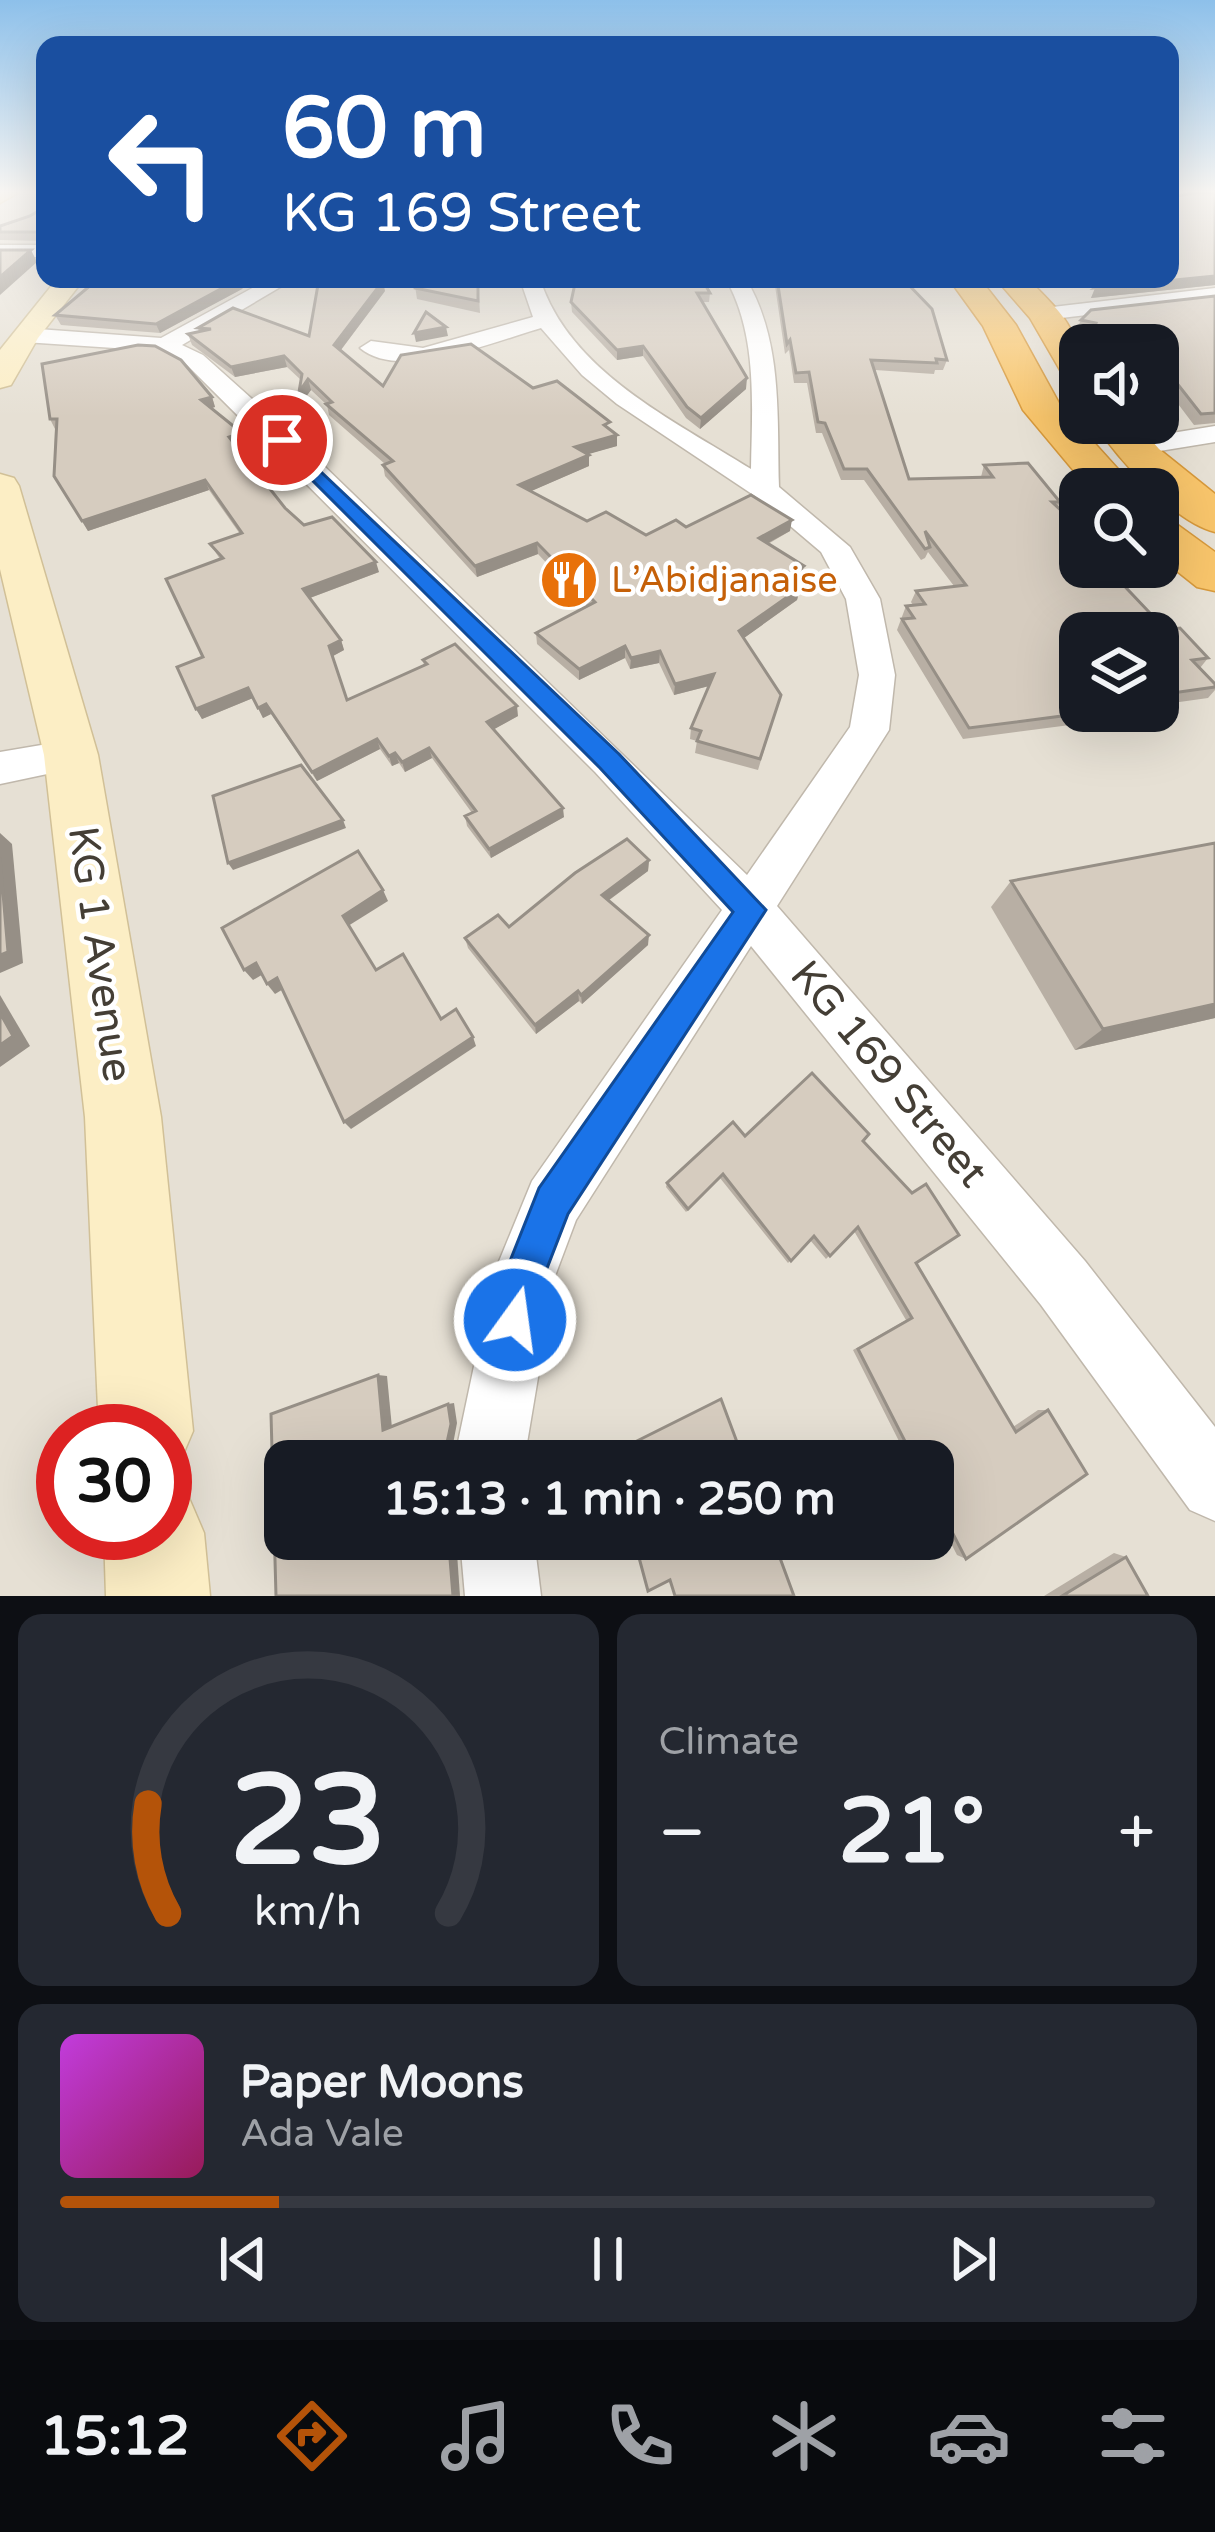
<!DOCTYPE html>
<meta charset="utf-8">
<style>
:root{--surface:#171b24;--page:#242831;--text:#f1f3f6;--muted:#9ea1a6;--line:#363941;--accent:#b45309}
body{margin:0;font-family:"Varela Round",sans-serif;background:var(--page);color:var(--text);height:100vh;display:flex;flex-direction:column;font-size:45px;white-space:nowrap}
*{box-sizing:border-box;margin:0}
p{font-size:39px;color:var(--muted)}
.icon{flex:none;width:66px;height:66px;fill:none;stroke:currentColor;stroke-width:2;stroke-linecap:round;stroke-linejoin:round}
.map{position:relative;height:1596px;overflow:hidden}
.side{display:flex;flex-direction:column;gap:18px;padding:18px;background:#0d0f14;flex:1}
.side>*{flex:none}
.guide{position:absolute;left:36px;top:36px;width:1143px;height:252px;border-radius:24px;box-shadow:0 12px 48px #0002;background:#1a4fa0;color:#fff;overflow:hidden}
.controls{position:absolute;left:1059px;top:324px;display:grid;gap:24px}
.controls a{display:grid;place-items:center;width:120px;height:120px;border-radius:24px;background:var(--surface);box-shadow:0 12px 48px #0002;font-size:60px}
.speed{position:absolute;left:36px;top:1404px;display:flex;gap:24px;font-size:60px;font-weight:700;text-align:center}
.speed>*{display:grid;place-content:center;width:156px;height:156px;border-radius:50%;background:var(--surface);box-shadow:0 12px 48px #0002;line-height:1}
.speed .limit{border:18px solid #d22;background:#fff;color:#111}
.pin{position:absolute;display:grid;place-items:center;width:102px;height:102px;color:#fff;margin:-51px;border:6px solid #fff;border-radius:50%;box-shadow:0 3px 12px #0007}
.me{position:absolute;width:132px;margin:-66px;rotate:14deg;stroke-linejoin:round;filter:drop-shadow(0 0 9px #0008)}
.turn{display:flex;align-items:center;gap:42px;height:252px;padding:0 48px;font-size:54px}
.turn .icon{width:156px;height:156px;stroke-width:2.5}
.turn b{display:block;font-size:84px;line-height:102px}
.big{font-size:90px;font-weight:700;line-height:1.1}
.side .widget{flex:1;display:flex;flex-direction:column;justify-content:center;gap:18px;min-width:0;padding:0 42px;border-radius:24px;background:var(--page)}
.side .dial{align-items:center;gap:0}
.dial svg{height:312px;overflow:visible;fill:none;stroke:var(--line);stroke-width:7;stroke-linecap:round;text-anchor:middle}
.dial text{fill:var(--text);stroke:none}
.song{display:flex;align-items:center;gap:36px}
.cover{width:144px;height:144px;border-radius:18px;background:linear-gradient(135deg,hsl(290 70% 55%),hsl(330 70% 35%))}
.played{height:12px;border-radius:6px;background:linear-gradient(90deg,var(--accent) 20%,var(--line) 20%)}
.keys{display:flex;justify-content:space-around;direction:ltr}
.heat{display:flex;justify-content:space-between;align-items:center;font-size:66px;direction:ltr}
.side .tiles{flex:1;display:grid;gap:18px;grid-template-columns:1fr 1fr}
.widget:last-child{grid-column:span 2}
.trip{position:absolute;left:264px;top:1440px;width:690px;height:120px;border-radius:24px;background:var(--surface);box-shadow:0 12px 48px #0002;font-weight:700;line-height:120px;text-align:center}
.tabs{display:flex;height:192px;justify-content:space-around;align-items:center;background:#090b0e;color:var(--muted)}
.tabs .icon{width:84px;height:84px}
.tabs .current{color:var(--accent)}
.tabs b{font-size:54px;color:var(--text)}
.map>svg:first-child{display:block}
.residential{fill:#e6e0d4;fill-rule:evenodd}
.lines{fill:none;stroke-linecap:round;stroke-linejoin:round}
.street-casing{stroke:#c0b8ac;stroke-width:3}
.secondary-casing{stroke:#d1c097;stroke-width:3}
.primary-casing{stroke:#dfb867;stroke-width:3}
.highway-casing{stroke:#d7993b;stroke-width:3}
.street{fill:#fff;fill-rule:evenodd}
.secondary{fill:#fceec5;fill-rule:evenodd}
.primary{fill:#fadb97;fill-rule:evenodd}
.highway{fill:#f8c56b;fill-rule:evenodd}
.wall{fill:#b8afa4}
.shaded-wall{fill:#968f86}
.building{fill:#d6ccbf;stroke:#968f86;stroke-width:3}
.route{fill:#1a73e8;stroke:#114b97;stroke-width:3}
.labels{text-anchor:middle;dominant-baseline:central;stroke-width:9;stroke-linejoin:round;paint-order:stroke}
.far-food-label{font-size:36px;fill:#c56008;stroke:#fff;text-anchor:start}
.street-label{font-size:42px;fill:#443e35;stroke:#fff}
</style>
<div class="map">
<svg width="1215" height="1596" viewBox="0 0 1215 1596">
<rect width="100%" height="100%" fill="#f2eee6"/>
<path class="residential" d="M0 193H45V279H1170V193H1215V1596H0ZM1080 345H1158V423H1080ZM1080 489H1158V567H1080ZM1080 633H1158V711H1080ZM63 1431H165V1533H63ZM285 1461H933V1539H285Z"/>
<g class="lines">
<defs>
<g id="street">
<rect x="0" y="245" width="45" height="12"/>
<path d="M269 279H294L182 345 203 355 291 434 747 875 850 727 859 675 846 599 821 552 755 496 617 404 582 375 541 328C495 341 400 382 360 348L371 341 423 348 533 317 520 279H540C569 371 673 420 751 469 752 405 758 336 726 279H746C783 341 777 417 779 487L850 547 880 599 895 675 889 730 777 906 1085 1261 1215 1427V1521L1190 1510 1041 1305 751 946 576 1220 555 1276 524 1461H454L493 1276 532 1181 722 910 595 772 187 365 160 351 24 342 13 335 24 328 161 338Z"/>
<polygon points="1215,288 1215,300 1044,320 1033,314 1044,308"/>
<polygon points="1215,426 1215,442 1135,455 1122,447 1135,439"/>
<polygon points="71,740 85,744 91,755 85,766 0,784 0,752"/>
<polygon points="460,1539 534,1539 541,1596 465,1596"/>
</g>
<g id="secondary">
<polygon points="57,279 84,279 38,338 11,385 0,388 0,350"/>
<polygon points="0,474 14,478 19,486 98,755 161,1117 193,1431 179,1464 165,1470 165,1431 99,1431 85,1117 44,755 0,569"/>
<polygon points="165,1488 189,1498 204,1533 210,1596 106,1596 104,1533 165,1533"/>
</g>
<polygon id="primary" points="0,193 18,193 0,203"/>
<g id="highway">
<polygon points="949,279 980,279 1016,325 1060,405 1136,489 1089,489 1023,410 983,326"/>
<path d="M996 279H1028C1067 319 1080 328 1080 385L1067 382 1030 318Z"/>
<path d="M1094 423H1136L1159 449 1215 494V532C1174 522 1118 459 1094 423Z"/>
<polygon points="1158,519 1175,523 1215,552 1215,591 1197,587 1158,556"/>
</g>
</defs>
<use href="#street" class="street-casing"/>
<use href="#secondary" class="secondary-casing"/>
<use href="#primary" class="primary-casing"/>
<use href="#highway" class="highway-casing"/>
<use href="#street" class="street"/>
<use href="#secondary" class="secondary"/>
<use href="#primary" class="primary"/>
<use href="#highway" class="highway"/>
</g>
<g class="wall">
<polygon points="1170,193 1171,197 1194,193 1215,193 1215,285 1091,298 1097,287 1057,279 1170,279"/>
<polygon points="45,207 45,241 0,240 0,226 30,216"/>
<polygon points="414,279 478,279 480,313 417,299"/>
<polygon points="774,279 903,279 947,360 943,370 935,370 934,374 875,370 909,479 981,477 984,465 1060,502 1058,507 1121,583 1166,630 1208,658 1200,668 1215,684 1215,690 1208,698 1158,705 1158,633 1080,633 1080,711 1113,711 1076,716 1070,725 963,739 897,630 906,606 913,605 911,602 916,591 954,586 928,552 925,558 921,560 864,480 841,480 822,433 816,433 807,383 794,383 789,350 785,354"/>
<polygon points="242,289 160,333 61,325 55,315"/>
<polygon points="385,291 341,350 383,386 533,388 610,429 617,446 587,454 589,466 531,491 587,521 646,535 686,527 790,531 768,544 801,578 794,583 800,588 797,600 744,638 781,695 758,770 695,753 697,741 690,739 691,728 709,686 674,695 659,663 630,669 625,658 579,680 537,644 536,633 587,606 538,554 477,577 385,476 383,465 385,464 329,415 327,405 311,390 302,402 301,380 287,367 235,377 192,345 188,334 199,332 198,328 309,336"/>
<polygon points="710,293 709,302 703,302 746,389 700,429 686,418 643,356 617,360 572,312 571,302"/>
<polygon points="1215,296 1215,423 1194,425 1166,388 1158,386 1158,345 1087,345 1092,333 1076,330 1081,320"/>
<polygon points="212,397 215,407 211,408 242,433 246,442 236,446 285,508 304,525 379,572 310,598 341,640 344,650 333,656 347,700 424,666 423,660 518,716 494,729 564,817 491,858 467,826 465,816 472,813 432,758 405,772 399,763 392,766 380,749 317,781 271,714 263,718 253,698 202,719 196,709 220,559 210,544 240,534 209,490 88,531 54,476 55,429 50,419"/>
<polygon points="649,860 648,871 608,901 648,945 582,1004 579,1001 536,1034 468,948 465,938 509,927"/>
<polygon points="1011,881 1215,1018 1075,1050 991,907"/>
<polygon points="745,1136 863,1141 916,1263 1013,1427 1038,1410 1048,1410 966,1559 957,1555 933,1508 933,1461 909,1461 853,1350 906,1320 854,1231 826,1259 810,1240 788,1263 720,1178 686,1212 666,1187 667,1183"/>
<polygon points="1114,1553 1126,1557 1148,1596 1044,1596"/>
</g>
<g class="shaded-wall">
<polygon points="31,250 37,262 0,295 0,277"/>
<polygon points="1215,276 1215,285 1091,298 1095,288"/>
<polygon points="239,279 253,279 242,289 160,333 156,324"/>
<polygon points="383,281 385,291 337,355 334,345"/>
<polygon points="446,327 448,336 416,342 414,333"/>
<polygon points="643,346 643,356 617,360 617,350"/>
<polygon points="284,356 287,367 235,377 231,367"/>
<polygon points="747,378 746,389 700,429 701,418"/>
<polygon points="308,379 311,390 302,402 299,392"/>
<polygon points="212,397 215,407 205,410 201,400"/>
<polygon points="242,433 246,442 232,447 229,437"/>
<polygon points="617,435 617,446 575,458 575,447"/>
<polygon points="589,455 589,466 520,496 519,485"/>
<polygon points="205,480 209,490 88,531 82,521"/>
<polygon points="792,520 790,531 757,549 759,538"/>
<polygon points="537,543 538,554 477,577 475,566"/>
<polygon points="376,562 379,572 307,599 303,589"/>
<polygon points="804,566 801,578 785,590 787,579"/>
<polygon points="800,588 797,600 737,643 739,631"/>
<polygon points="341,640 344,650 333,656 329,646"/>
<polygon points="625,646 625,658 579,680 579,669"/>
<polygon points="660,651 659,663 630,669 631,658"/>
<polygon points="714,674 713,685 674,695 675,684"/>
<polygon points="248,688 253,698 202,719 196,709"/>
<polygon points="266,704 271,714 263,718 258,708"/>
<polygon points="517,706 518,716 489,732 487,722"/>
<polygon points="377,739 380,749 317,781 312,772"/>
<polygon points="429,748 432,758 405,772 402,762"/>
<polygon points="395,753 399,763 392,766 389,756"/>
<polygon points="563,808 564,817 491,858 489,849"/>
<polygon points="343,820 346,828 233,870 228,863"/>
<polygon points="0,833 12,844 23,963 0,973"/>
<polygon points="649,860 648,871 602,905 602,895"/>
<polygon points="383,890 388,901 348,926 343,916"/>
<polygon points="649,935 648,945 582,1004 581,995"/>
<polygon points="256,963 265,973 253,980 244,970"/>
<polygon points="277,978 285,988 275,994 267,984"/>
<polygon points="578,991 579,1001 536,1034 535,1025"/>
<polygon points="0,995 30,1046 0,1067"/>
<polygon points="1215,1004 1215,1018 1075,1050 1103,1029"/>
<polygon points="473,1037 476,1046 351,1129 344,1122"/>
<polygon points="378,1375 387,1376 392,1428 383,1430"/>
<polygon points="454,1403 457,1423 450,1460 452,1461 443,1461 448,1404"/>
<polygon points="456,1539 460,1596 453,1596 449,1546"/>
</g>
<g class="building">
<polygon points="1170,193 1171,197 1194,193 1215,193 1215,276 1095,288 1108,279 1170,279"/>
<polygon points="45,207 45,241 41,232 0,232 0,226 30,216"/>
<polygon points="0,250 31,250 0,277"/>
<polygon points="98,279 239,279 156,324 55,315"/>
<polygon points="319,279 380,279 383,281 334,345 383,386 401,355 471,344 533,388 557,381 610,422 604,425 617,435 575,447 589,455 519,485 587,521 606,512 646,535 676,520 686,527 751,495 792,520 759,538 804,566 787,579 800,588 739,631 781,695 760,759 697,741 701,731 691,728 714,674 675,684 660,651 631,658 625,646 579,669 536,633 595,602 537,543 475,566 383,465 393,461 326,404 332,402 308,379 299,392 302,374 284,356 231,367 188,334 211,329 198,328 233,308 309,336"/>
<polygon points="414,279 478,279 478,301 415,288"/>
<polygon points="576,279 702,279 710,293 697,293 747,378 701,418 687,407 643,346 617,350 571,302"/>
<polygon points="777,279 903,279 932,309 947,360 936,359 937,363 871,360 909,479 993,477 984,465 1028,463 1060,502 1052,502 1080,528 1080,567 1121,567 1128,573 1114,575 1166,630 1180,628 1208,658 1192,660 1215,684 1215,687 1158,695 1158,633 1080,633 1080,705 1072,706 1077,714 969,728 902,619 914,618 906,606 925,604 916,591 966,585 925,531 930,547 925,549 867,469 844,469 825,423 818,422 809,372 796,373 790,340 787,344"/>
<polygon points="1215,296 1215,413 1201,414 1172,377 1158,375 1158,345 1124,345 1127,342 1091,335 1096,323 1081,320 1091,310"/>
<polygon points="426,312 446,327 414,333"/>
<polygon points="138,345 155,346 181,360 212,397 201,400 242,433 229,437 285,508 304,525 332,517 376,562 303,589 341,640 329,646 347,700 427,664 423,660 455,644 517,706 487,722 563,808 489,849 465,816 476,811 429,748 402,762 395,753 389,756 377,739 312,772 266,704 258,708 248,688 196,709 177,667 203,657 166,579 223,558 210,544 242,533 205,480 82,521 54,476 57,419 50,419 42,364"/>
<polygon points="301,765 343,820 228,863 213,796"/>
<polygon points="627,839 649,860 602,895 649,935 581,995 578,991 535,1025 465,938 498,915 509,927 575,873"/>
<polygon points="1215,843 1215,1004 1103,1029 1011,881"/>
<polygon points="358,851 383,890 343,916 376,970 403,954 441,1019 456,1009 473,1037 344,1122 277,978 267,984 256,963 244,970 222,928"/>
<polygon points="0,858 8,952 0,955"/>
<polygon points="0,1013 13,1036 0,1045"/>
<polygon points="812,1073 869,1134 863,1141 912,1193 926,1184 959,1235 916,1263 1016,1432 1048,1410 1087,1474 966,1559 933,1495 933,1461 915,1461 858,1349 912,1318 858,1227 830,1256 814,1236 791,1261 723,1174 688,1209 667,1183 733,1122 745,1136"/>
<polygon points="378,1375 383,1430 448,1404 451,1424 443,1461 285,1461 285,1539 468,1539 468,1541 453,1541 449,1546 453,1596 276,1596 271,1414"/>
<polygon points="721,1399 744,1461 611,1461 609,1455"/>
<polygon points="634,1539 773,1539 794,1596 675,1596 670,1580 648,1591"/>
<polygon points="1126,1557 1148,1596 1062,1596"/>
</g>
<linearGradient id="sky" x2="0" y2="1"><stop stop-color="#8dc0ea"/><stop offset="0.46" stop-color="#f9f7f4"/><stop offset="1" stop-color="#f9f7f4" stop-opacity="0"/></linearGradient>
<rect width="1215" height="417" fill="url(#sky)"/>
<polygon class="route" points="282,435 619,754 766,910 568,1214 544,1276 530,1335 515,1341 501,1335 494,1320 504,1276 539,1188 733,912 600,768 276,444 273,440"/>
<defs>
<symbol id="restaurant-disc" viewBox="-11 -11 22 22"><circle r="9.5" fill="#e8710a" stroke="#fff"/><path d="M-5-6h1v4h1v-4h1v4h1v-4h1v5L-1.5 .5V6h-2V.5L-5-1ZM5-6V6H3V1.5H1.5Q1.5-4 5-6Z" fill="#fff"/></symbol>
</defs>
<g fill-rule="evenodd">
<use href="#restaurant-disc" x="536" y="547" width="66" height="66"/>
</g>
<g class="labels">
<g class="far-food-label">
<text x="611" y="580">L’Abidjanaise</text>
</g>
<g class="street-label">
<text transform="translate(100 954) rotate(82)">KG 1 Avenue</text>
<text transform="translate(889 1074) rotate(50)">KG 169 Street</text>
</g>
</g>
</svg>
<div class="controls">
<a><svg class="icon" aria-label="sound" viewBox="0 0 24 24"><path d="M4 9h4l5-4v14l-5-4H4zM17 9q2 3 0 6"/></svg></a>
<a><svg class="icon" aria-label="search" viewBox="0 0 24 24"><circle cx="10" cy="10" r="6"/><path d="M15 15l6 6"/></svg></a>
<a><svg class="icon" aria-label="layers" viewBox="0 0 24 24"><path d="M12 4l9 5-9 5-9-5zM3 14l9 5 9-5"/></svg></a>
</div>
<div class="speed"><div class="limit">30</div></div>
<div class="pin" style="left:282px;top:440px;background:#d93025"><svg class="icon" aria-label="arrive" viewBox="0 0 24 24"><path d="M6 21V4h12l-3 4 3 4H6"/></svg></div>
<svg class="me" style="left:515px;top:1320px" viewBox="-20 -20 40 40"><circle r="17" fill="#1a73e8" stroke="#fff" stroke-width="3"/><path d="M0-11L8 9 0 5-8 9z" fill="#fff"/></svg>
<div class="trip">15:13 · 1 min · 250 m</div>
<div class="guide">
<div class="turn"><svg class="icon" aria-label="left" viewBox="0 0 24 24"><path d="M17 20v-9H6M10 6l-5 5 5 5"/></svg><div><b>60 m</b>KG 169 Street</div></div>
</div>
</div>
<section class="side">
<div class="tiles">
<div class="widget dial"><svg viewBox="0 0 100 80">
<path d="M14 69A42 42 0 1 1 86 69"/>
<path d="M14 69A42 42 0 0 1 9 41" stroke="#b45309"/>
<text x="50" y="56" font-size="32" font-weight="700">23</text>
<text x="50" y="72" font-size="11">km/h</text>
</svg></div>
<div class="widget"><p>Climate</p>
<div class="heat"><a>−</a><b class="big">21°</b><a>+</a></div>
</div>
<div class="widget">
<div class="song"><i class="cover"></i><div><b>Paper Moons</b><p>Ada Vale</p></div></div>
<div class="played"></div>
<div class="keys"><svg class="icon" aria-label="previous" viewBox="0 0 24 24"><path d="M18 5L8 12l10 7zM5 5v14"/></svg><svg class="icon" aria-label="pause" viewBox="0 0 24 24"><path d="M8 5v14M16 5v14"/></svg><svg class="icon" aria-label="next" viewBox="0 0 24 24"><path d="M6 5l10 7-10 7zM19 5v14"/></svg></div>
</div>
</div>
</section>
<nav class="tabs">
<b>15:12</b>
<svg class="icon current" aria-label="directions" viewBox="0 0 24 24"><path d="M12 3l9 9-9 9-9-9zM9 14v-3h6M13 9l2 2-2 2"/></svg>
<svg class="icon" aria-label="music" viewBox="0 0 24 24"><path d="M9 18V5l10-2v13"/><circle cx="6" cy="18" r="3"/><circle cx="16" cy="16" r="3"/></svg>
<svg class="icon" aria-label="phone" viewBox="0 0 24 24"><path d="M5 4h4l2 5-3 2q2 4 5 5l2-3 5 2v4C11 20 4 13 5 4z"/></svg>
<svg class="icon" aria-label="climate" viewBox="0 0 24 24"><path d="M12 3v18M4 7l16 10M4 17L20 7"/></svg>
<svg class="icon" aria-label="car" viewBox="0 0 24 24"><path d="M5 17H2v-5l4-1 3-4h7l3 4 3 1v5h-3M9 17h6M6 11h13"/><circle cx="7" cy="17" r="2"/><circle cx="17" cy="17" r="2"/></svg>
<svg class="icon" aria-label="filters" viewBox="0 0 24 24"><path d="M4 7h16M4 17h16"/><circle cx="9" cy="7" r="2"/><circle cx="15" cy="17" r="2"/></svg>
</nav>
